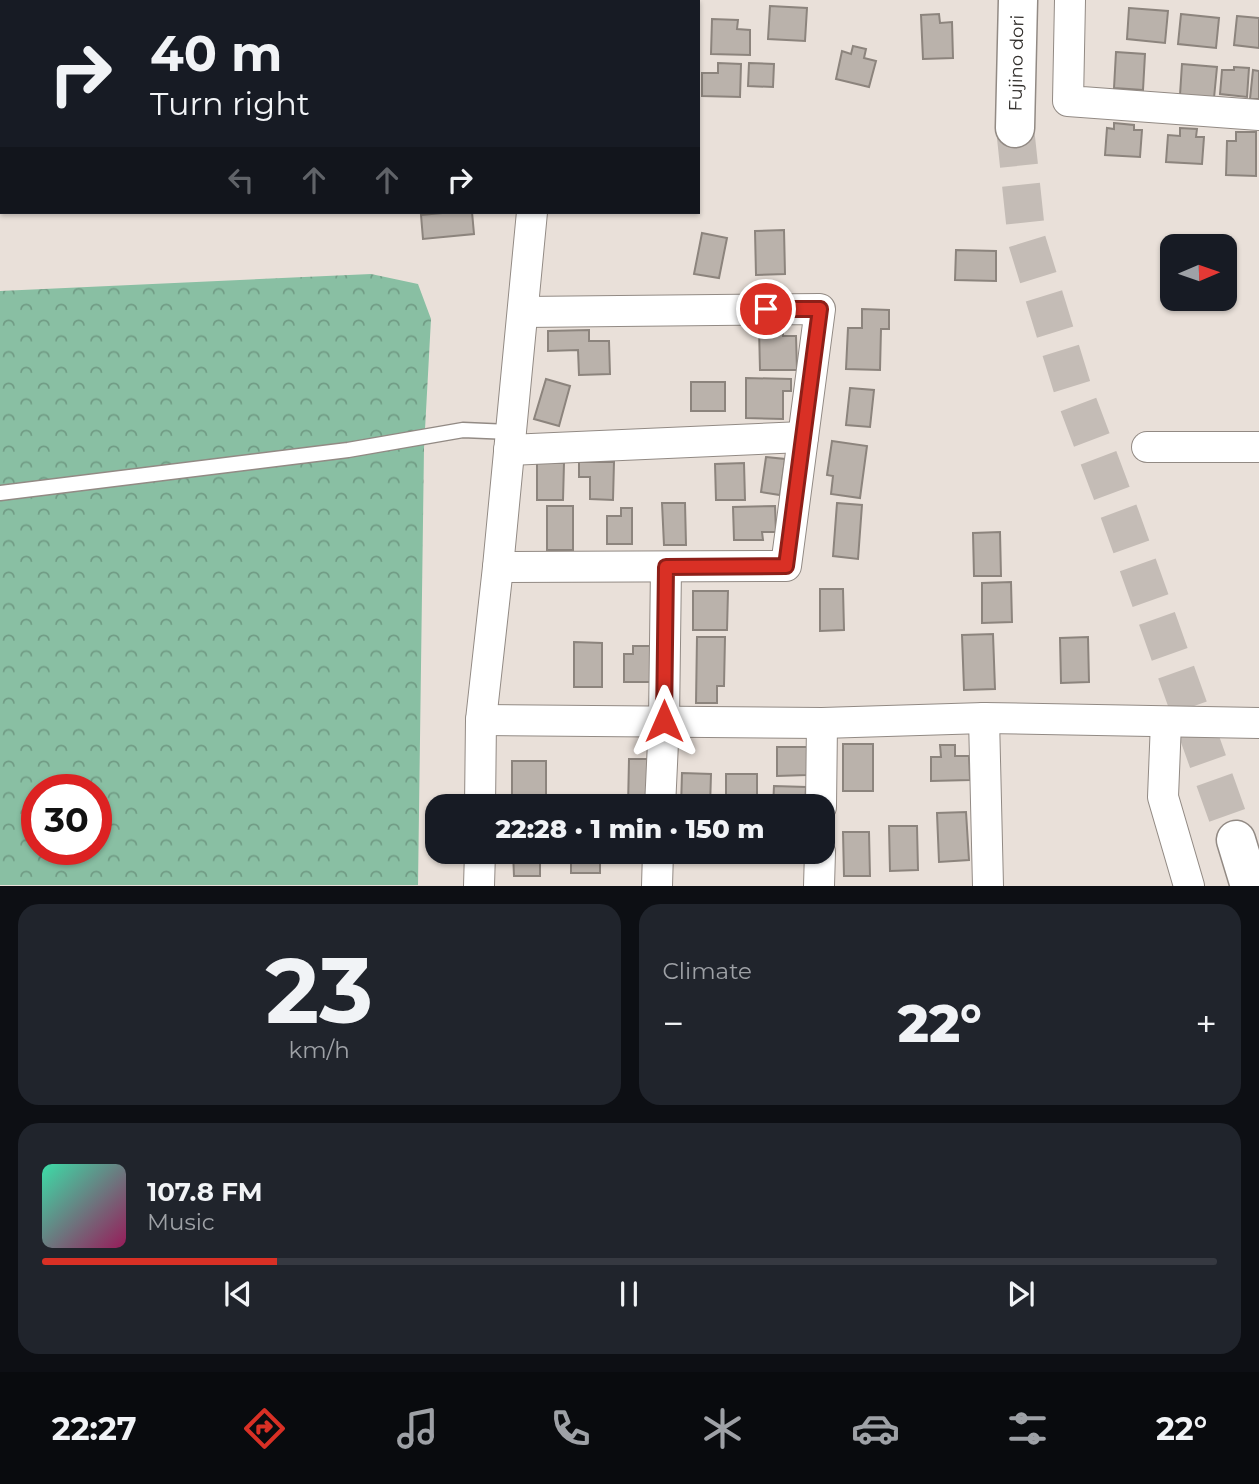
<!DOCTYPE html>
<meta charset="utf-8">
<style>
:root{--surface:#171b24;--page:#20242c;--text:#f1f3f6;--muted:#9ea1a6;--line:#363941;--accent:#d93025}
body{margin:0;font-family:Montserrat,sans-serif;background:var(--page);color:var(--text);height:100vh;display:flex;flex-direction:column;font-size:26px;white-space:nowrap}
*{box-sizing:border-box;margin:0}
p{font-size:23px;color:var(--muted)}
.icon{flex:none;width:38px;height:38px;fill:none;stroke:currentColor;stroke-width:2;stroke-linecap:round;stroke-linejoin:round}
.map{position:relative;height:886px;overflow:hidden}
.panel{display:flex;flex-direction:column;gap:18px;padding:18px;background:#0d0f14;flex:1}
.panel>*{flex:none}
.hud{position:absolute;left:0px;top:0px;width:700px;height:214px;box-shadow:0 2px 5px #0004;background:#171b24;color:var(--text);overflow:hidden}
.needle{width:46px;rotate:88deg}
.controls{position:absolute;left:1160px;top:234px;display:grid;gap:14px}
.controls a{display:grid;place-items:center;width:77px;height:77px;border-radius:14px;background:var(--surface);box-shadow:0 2px 5px #0004;font-size:35px}
.speed{position:absolute;left:21px;top:774px;display:flex;gap:14px;font-size:35px;font-weight:700;text-align:center}
.speed>*{display:grid;place-content:center;width:91px;height:91px;border-radius:50%;background:var(--surface);box-shadow:0 2px 5px #0004;line-height:1}
.speed .limit{border:10px solid #d22;background:#fff;color:#111}
.pin{position:absolute;display:grid;place-items:center;width:60px;height:60px;color:#fff;margin:-30px;border:4px solid #fff;border-radius:50%;box-shadow:0 2px 7px #0007}
.me{position:absolute;width:77px;margin:-38px;rotate:0deg;stroke-linejoin:round;filter:drop-shadow(0 0 5px #0008)}
.turn{display:flex;align-items:center;gap:24px;height:147px;padding:0 35px;font-size:32px}
.turn .icon{width:91px;height:91px;stroke-width:2.5}
.turn b{display:block;font-size:49px;line-height:60px}
.lanes{display:flex;align-items:center;height:66px;padding:0 35px;background:#0003;justify-content:center;gap:35px;direction:ltr}
.lanes .off{opacity:.35}
.big{font-size:52px;font-weight:800;line-height:1.1}
.panel .tile{flex:1;display:flex;flex-direction:column;justify-content:center;gap:10px;min-width:0;padding:0 24px;border-radius:21px;background:var(--page)}
.panel .dial{align-items:center;gap:0}
.dial b{font-size:91px;line-height:1}
.song{display:flex;align-items:center;gap:21px}
.cover{width:84px;height:84px;border-radius:10px;background:linear-gradient(135deg,hsl(160 70% 55%),hsl(330 70% 35%))}
.played{height:7px;border-radius:4px;background:linear-gradient(90deg,var(--accent) 20%,var(--line) 20%)}
.keys{display:flex;justify-content:space-around;direction:ltr}
.heat{display:flex;justify-content:space-between;align-items:center;font-size:38px;direction:ltr}
.panel .tiles{flex:1;display:grid;gap:18px;grid-template-columns:1fr 1fr}
.tile:last-child{grid-column:span 2}
.trip{position:absolute;left:425px;top:794px;width:410px;height:70px;border-radius:21px;background:var(--surface);box-shadow:0 2px 5px #0004;font-weight:800;line-height:70px;text-align:center}
.menu{display:flex;height:112px;justify-content:space-around;align-items:center;background:#090b0e;color:var(--muted)}
.menu .icon{width:49px;height:49px}
.menu .current{color:var(--accent)}
.menu b{font-size:32px;color:var(--text)}
.map>svg:first-child{display:block}
.forest{fill:url(#forest-crowns);fill-rule:evenodd}
.building{fill:#bab2ab;stroke:#8c847d;stroke-width:2}
.lines{fill:none;stroke-linecap:round;stroke-linejoin:round}
.secondary-tunnel{stroke:#c4bcb6;stroke-width:38;stroke-dasharray:38 19;stroke-linecap:butt}
.lane-casing{stroke:#928a84;stroke-width:17}
.street-casing{stroke:#928a84;stroke-width:32}
.secondary-casing{stroke:#928a84;stroke-width:41}
.lane{stroke:#fff;stroke-width:14}
.street{stroke:#fff;stroke-width:30}
.secondary{stroke:#fff;stroke-width:38}
.route-casing{stroke:#8d1f18;stroke-width:18}
.route{stroke:#d93025;stroke-width:12}
.labels{text-anchor:middle;dominant-baseline:central;stroke-width:5;stroke-linejoin:round;paint-order:stroke}
.street-label{font-size:18px;fill:#312e2b;stroke:#f7eee6}
</style>
<div class="map">
<svg width="1259" height="886" viewBox="0 0 1259 886">
<defs>
<pattern id="forest-crowns" width="20" height="18" patternUnits="userSpaceOnUse" patternTransform="scale(1.75)"><rect width="20" height="18" fill="#89bfa3"/><path d="M2 6a3 3 0 1 1 6 0M12 15a3 3 0 1 1 6 0" fill="none" stroke="#719c85"/></pattern>
</defs>
<rect width="100%" height="100%" fill="#e9e0d9"/>
<g class="forest">
<polygon points="0,0 535,0 534,2 2,2 2,159 0,159"/>
<path d="M371 274 418 284 431 319 424 448 418 885H0V291ZM37 789H96V849H37Z"/>
</g>
<g class="building">
<polygon points="770,6 807,8 805,41 768,39"/>
<polygon points="1129,8 1168,11 1165,43 1127,39"/>
<polygon points="939,14 940,23 952,22 953,58 923,59 921,15"/>
<polygon points="1181,14 1219,18 1216,48 1178,44"/>
<polygon points="1237,16 1259,18 1259,48 1234,45"/>
<polygon points="712,19 738,20 737,29 750,30 750,55 711,54"/>
<polygon points="853,46 866,49 864,58 876,61 869,87 836,79 842,51 851,54"/>
<polygon points="1116,52 1145,54 1143,90 1114,88"/>
<polygon points="718,63 741,64 740,97 702,96 702,73 718,73"/>
<polygon points="749,63 774,64 773,87 748,86"/>
<polygon points="1182,64 1217,67 1214,98 1180,95"/>
<polygon points="1234,67 1249,68 1247,97 1220,94 1222,70 1234,70"/>
<polygon points="1253,70 1259,71 1259,99 1250,99"/>
<polygon points="1114,123 1134,125 1134,130 1142,130 1140,157 1105,155 1107,128 1114,129"/>
<polygon points="1180,128 1197,129 1196,137 1204,137 1202,164 1166,162 1168,135 1180,136"/>
<polygon points="1236,132 1256,132 1256,176 1226,175 1227,141 1236,141"/>
<polygon points="453,212 472,212 474,234 423,239 421,215"/>
<polygon points="784,230 785,274 756,275 755,231"/>
<polygon points="702,233 727,238 719,278 694,274"/>
<polygon points="956,250 996,251 996,281 955,280"/>
<polygon points="862,309 889,310 889,329 881,329 880,370 846,369 848,328 862,328"/>
<polygon points="759,328 783,328 783,336 796,336 797,370 760,370"/>
<polygon points="589,330 589,341 609,341 610,374 579,375 578,350 548,351 548,331"/>
<polygon points="746,378 791,379 791,391 783,391 783,419 746,418"/>
<polygon points="546,379 570,386 559,426 534,419"/>
<rect x="691" y="382" width="34" height="29"/>
<polygon points="850,388 874,390 870,427 846,425"/>
<polygon points="832,441 867,446 860,498 831,494 833,476 827,475"/>
<polygon points="766,457 785,459 780,495 761,492"/>
<polygon points="579,462 614,462 613,500 590,499 590,477 579,477"/>
<polygon points="537,463 564,463 563,500 537,500"/>
<polygon points="744,463 745,500 716,500 715,464"/>
<polygon points="662,503 685,503 686,545 664,545"/>
<polygon points="837,503 862,505 858,559 833,556"/>
<rect x="547" y="506" width="26" height="44"/>
<polygon points="775,506 776,532 762,532 763,540 734,540 733,507"/>
<polygon points="621,508 632,508 632,544 607,544 607,516 621,516"/>
<polygon points="1000,532 1001,576 974,576 973,533"/>
<polygon points="1011,582 1012,622 982,623 982,583"/>
<polygon points="820,589 843,589 844,630 820,631"/>
<polygon points="693,591 728,591 727,630 693,630"/>
<polygon points="993,634 995,689 964,690 962,635"/>
<polygon points="697,637 725,637 724,686 717,686 717,703 696,703"/>
<polygon points="1088,637 1089,682 1061,683 1060,638"/>
<polygon points="574,642 602,643 602,687 574,687"/>
<polygon points="633,646 651,646 652,682 624,682 624,654 633,654"/>
<rect x="843" y="744" width="30" height="47"/>
<polygon points="940,745 955,745 955,756 969,756 970,780 931,781 931,757 941,757"/>
<polygon points="777,747 807,747 807,775 777,776"/>
<polygon points="629,759 654,759 653,807 628,807"/>
<rect x="512" y="761" width="34" height="40"/>
<polygon points="682,773 711,774 710,807 681,807"/>
<polygon points="726,774 757,774 757,800 747,800 747,807 726,807"/>
<polygon points="774,786 806,787 805,807 773,807"/>
<polygon points="966,812 969,860 939,862 937,813"/>
<polygon points="889,826 917,826 918,870 890,871"/>
<polygon points="843,832 869,832 870,876 844,876"/>
<polygon points="513,852 540,852 540,876 514,876"/>
<rect x="571" y="852" width="29" height="21"/>
<polygon points="676,852 710,852 710,860 677,861"/>
</g>
<g class="lines">
<polyline class="secondary-tunnel" points="1015,128 1027,241 1073,390 1120,515 1236,840"/>
<defs>
<polyline id="lane" points="0,493 348,450 463,430 511,432"/>
<g id="street">
<polyline points="1070,0 1068,101 1259,115"/>
<polyline points="614,2 615,0"/>
<polyline points="1147,447 1259,447"/>
<polyline points="509,450 803,437"/>
<polyline points="498,567 786,566 820,309 523,312"/>
<polyline points="984,718 988,886"/>
<polyline points="481,720 822,723 984,718 1259,723"/>
<polyline points="1166,722 1163,797 1189,886"/>
<polyline points="480,807 481,720 498,567 532,212"/>
<polyline points="660,807 664,721 666,567"/>
<polyline points="821,807 822,723"/>
<polyline points="479,886 480,852"/>
<polyline points="657,886 658,852"/>
<polyline points="819,886 820,852"/>
</g>
<g id="secondary">
<path id="s1" d="M1015 128 1018 0"/>
<polyline points="1236,840 1250,886"/>
</g>
</defs>
<use href="#lane" class="lane-casing"/>
<use href="#street" class="street-casing"/>
<use href="#secondary" class="secondary-casing"/>
<use href="#lane" class="lane"/>
<use href="#street" class="street"/>
<use href="#secondary" class="secondary"/>
</g>
<g class="lines">
<defs>
<polyline id="route" points="664,721 666,567 786,566 820,309 766,309"/>
</defs>
<use href="#route" class="route-casing"/>
<use href="#route" class="route"/>
</g>
<g class="labels">
<g class="street-label">
<text stroke="none"><textPath href="#s1" startOffset="65">Fujino dori</textPath></text>
</g>
</g>
</svg>
<div class="controls">
<a><svg class="needle" viewBox="-14 -14 28 28"><path d="M0-13l5 13h-10z" fill="#e53935"/><path d="M0 13l5-13h-10z" fill="#9ea1a6"/></svg></a>
</div>
<div class="speed"><div class="limit">30</div></div>
<div class="pin" style="left:766px;top:309px;background:#d93025"><svg class="icon" aria-label="arrive" viewBox="0 0 24 24"><path d="M6 21V4h12l-3 4 3 4H6"/></svg></div>
<svg class="me" style="left:664px;top:721px" viewBox="-20 -20 40 40"><path d="M0-17L14 15 0 8-14 15z" fill="#d93025" stroke="#fff" stroke-width="4"/></svg>
<div class="trip">22:28 · 1 min · 150 m</div>
<div class="hud">
<div class="turn"><svg class="icon" aria-label="right" viewBox="0 0 24 24"><path d="M7 20v-9h11M14 6l5 5-5 5"/></svg><div><b>40 m</b>Turn right</div></div>
<div class="lanes"><svg class="icon off" aria-label="left" viewBox="0 0 24 24"><path d="M17 20v-9H6M10 6l-5 5 5 5"/></svg><svg class="icon off" aria-label="ahead" viewBox="0 0 24 24"><path d="M12 20V5M6 11l6-6 6 6"/></svg><svg class="icon off" aria-label="ahead" viewBox="0 0 24 24"><path d="M12 20V5M6 11l6-6 6 6"/></svg><svg class="icon" aria-label="right" viewBox="0 0 24 24"><path d="M7 20v-9h11M14 6l5 5-5 5"/></svg></div>
</div>
</div>
<section class="panel">
<div class="tiles">
<div class="tile dial"><b>23</b><p>km/h</p></div>
<div class="tile"><p>Climate</p>
<div class="heat"><a>−</a><b class="big">22°</b><a>+</a></div>
</div>
<div class="tile">
<div class="song"><i class="cover"></i><div><b>107.8 FM</b><p>Music</p></div></div>
<div class="played"></div>
<div class="keys"><svg class="icon" aria-label="previous" viewBox="0 0 24 24"><path d="M18 5L8 12l10 7zM5 5v14"/></svg><svg class="icon" aria-label="pause" viewBox="0 0 24 24"><path d="M8 5v14M16 5v14"/></svg><svg class="icon" aria-label="next" viewBox="0 0 24 24"><path d="M6 5l10 7-10 7zM19 5v14"/></svg></div>
</div>
</div>
</section>
<nav class="menu">
<b>22:27</b>
<svg class="icon current" aria-label="directions" viewBox="0 0 24 24"><path d="M12 3l9 9-9 9-9-9zM9 14v-3h6M13 9l2 2-2 2"/></svg>
<svg class="icon" aria-label="music" viewBox="0 0 24 24"><path d="M9 18V5l10-2v13"/><circle cx="6" cy="18" r="3"/><circle cx="16" cy="16" r="3"/></svg>
<svg class="icon" aria-label="phone" viewBox="0 0 24 24"><path d="M5 4h4l2 5-3 2q2 4 5 5l2-3 5 2v4C11 20 4 13 5 4z"/></svg>
<svg class="icon" aria-label="climate" viewBox="0 0 24 24"><path d="M12 3v18M4 7l16 10M4 17L20 7"/></svg>
<svg class="icon" aria-label="car" viewBox="0 0 24 24"><path d="M5 17H2v-5l4-1 3-4h7l3 4 3 1v5h-3M9 17h6M6 11h13"/><circle cx="7" cy="17" r="2"/><circle cx="17" cy="17" r="2"/></svg>
<svg class="icon" aria-label="filters" viewBox="0 0 24 24"><path d="M4 7h16M4 17h16"/><circle cx="9" cy="7" r="2"/><circle cx="15" cy="17" r="2"/></svg>
<b>22°</b>
</nav>
